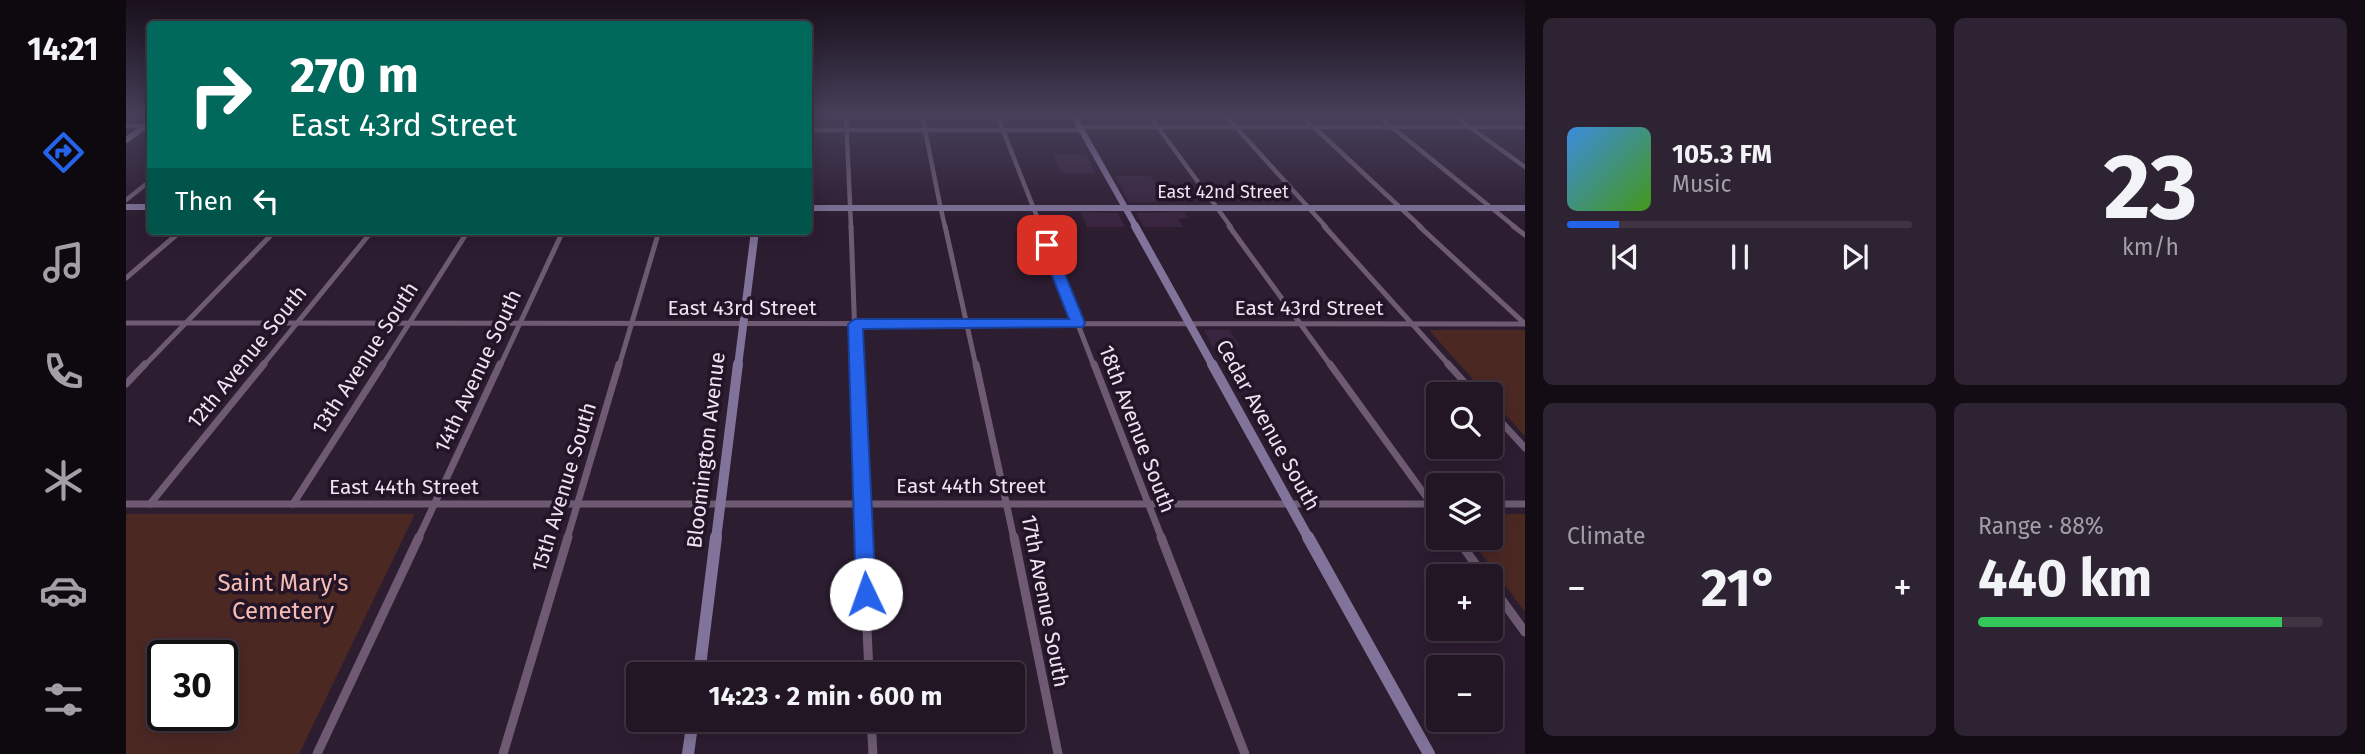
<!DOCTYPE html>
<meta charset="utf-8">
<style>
:root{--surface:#221625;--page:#2e2332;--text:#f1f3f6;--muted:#a29fa7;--line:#3f3542;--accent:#2563eb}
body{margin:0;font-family:"Fira Sans",sans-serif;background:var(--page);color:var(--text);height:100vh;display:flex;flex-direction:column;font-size:26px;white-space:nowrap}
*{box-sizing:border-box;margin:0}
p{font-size:23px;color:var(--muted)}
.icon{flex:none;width:38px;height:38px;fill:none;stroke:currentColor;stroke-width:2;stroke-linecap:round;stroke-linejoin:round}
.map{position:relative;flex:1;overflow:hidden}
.side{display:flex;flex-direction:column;gap:18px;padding:18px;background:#130c14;width:840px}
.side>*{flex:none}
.banner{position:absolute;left:21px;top:21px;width:665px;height:214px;border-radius:7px;box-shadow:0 4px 18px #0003,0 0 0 2px var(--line);background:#00695c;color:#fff;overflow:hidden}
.controls{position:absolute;left:1300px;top:382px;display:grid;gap:14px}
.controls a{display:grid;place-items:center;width:77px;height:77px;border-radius:7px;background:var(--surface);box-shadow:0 4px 18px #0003,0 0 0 2px var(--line);font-size:35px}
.speed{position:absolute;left:21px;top:640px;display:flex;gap:14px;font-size:35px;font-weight:700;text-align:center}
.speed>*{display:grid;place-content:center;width:91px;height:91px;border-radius:50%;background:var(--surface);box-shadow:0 4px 18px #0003,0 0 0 2px var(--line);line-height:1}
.speed .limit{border:4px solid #111;border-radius:10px;background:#fff;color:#111}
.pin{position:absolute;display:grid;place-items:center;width:60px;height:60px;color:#fff;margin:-30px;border-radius:14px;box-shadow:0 4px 10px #0006}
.me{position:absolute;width:77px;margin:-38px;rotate:357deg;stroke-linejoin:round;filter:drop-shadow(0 0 5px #0008)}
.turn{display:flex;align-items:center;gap:24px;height:147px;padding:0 28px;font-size:32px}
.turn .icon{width:91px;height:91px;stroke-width:2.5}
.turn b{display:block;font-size:49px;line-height:60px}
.then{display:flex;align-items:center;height:66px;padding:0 28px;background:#0003;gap:14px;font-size:26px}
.big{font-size:52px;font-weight:700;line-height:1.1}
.side .card{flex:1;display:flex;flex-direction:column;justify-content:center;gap:10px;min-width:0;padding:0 24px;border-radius:10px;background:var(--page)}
.side .dial{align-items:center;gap:0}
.dial b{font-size:91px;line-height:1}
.song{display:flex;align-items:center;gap:21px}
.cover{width:84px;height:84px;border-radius:10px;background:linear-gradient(135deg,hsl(210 70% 55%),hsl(100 70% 35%))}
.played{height:7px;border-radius:4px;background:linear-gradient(90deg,var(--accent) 15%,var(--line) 15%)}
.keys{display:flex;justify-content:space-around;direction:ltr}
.heat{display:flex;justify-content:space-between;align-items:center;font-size:38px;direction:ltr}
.charge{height:10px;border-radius:5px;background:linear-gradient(90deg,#34c759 88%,var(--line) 0)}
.side .tiles{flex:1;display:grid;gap:18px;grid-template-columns:repeat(2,1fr)}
.trip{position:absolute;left:500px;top:662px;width:399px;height:70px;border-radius:7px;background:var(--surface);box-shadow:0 4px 18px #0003,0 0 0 2px var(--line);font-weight:700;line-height:70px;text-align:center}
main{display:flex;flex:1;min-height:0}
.tab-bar{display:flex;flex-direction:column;width:126px;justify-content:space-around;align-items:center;background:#0e090f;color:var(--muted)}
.tab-bar .icon{width:49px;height:49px}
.tab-bar .active{color:var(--accent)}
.tab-bar b{font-size:32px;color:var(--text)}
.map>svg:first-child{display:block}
.built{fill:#39253f}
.green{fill:#4c2823;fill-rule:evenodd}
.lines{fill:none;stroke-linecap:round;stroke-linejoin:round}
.street-far3{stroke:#6e5b73;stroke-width:4.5}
.street-far2{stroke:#6e5b73;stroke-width:5}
.street-far1{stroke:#6e5b73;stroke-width:7}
.street{stroke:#6e5b73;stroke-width:9}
.secondary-far3{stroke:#81739a;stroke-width:6}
.secondary-far2{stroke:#81739a;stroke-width:8}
.secondary-far1{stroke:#81739a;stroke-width:10}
.secondary{stroke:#81739a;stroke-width:12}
.route{fill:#2563eb;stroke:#184099;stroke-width:2}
.labels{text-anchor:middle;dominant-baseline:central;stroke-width:7;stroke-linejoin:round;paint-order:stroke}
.far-street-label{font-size:18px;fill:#eee3f1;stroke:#231427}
.street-label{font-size:21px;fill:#eee3f1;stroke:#231427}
.near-park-label{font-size:24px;fill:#f6bcb4;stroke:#231427}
</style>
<main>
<nav class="tab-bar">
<b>14:21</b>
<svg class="icon active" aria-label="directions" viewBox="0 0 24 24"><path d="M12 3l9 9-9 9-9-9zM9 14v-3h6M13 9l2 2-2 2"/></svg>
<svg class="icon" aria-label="music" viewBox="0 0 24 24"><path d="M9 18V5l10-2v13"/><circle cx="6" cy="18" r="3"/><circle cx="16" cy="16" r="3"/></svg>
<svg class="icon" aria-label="phone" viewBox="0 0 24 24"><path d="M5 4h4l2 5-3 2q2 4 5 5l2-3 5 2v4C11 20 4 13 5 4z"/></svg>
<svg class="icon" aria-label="climate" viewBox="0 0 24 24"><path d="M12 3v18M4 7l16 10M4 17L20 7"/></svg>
<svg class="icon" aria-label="car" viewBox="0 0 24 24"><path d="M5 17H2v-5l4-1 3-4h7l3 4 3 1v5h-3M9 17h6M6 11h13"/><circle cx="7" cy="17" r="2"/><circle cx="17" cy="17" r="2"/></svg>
<svg class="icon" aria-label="filters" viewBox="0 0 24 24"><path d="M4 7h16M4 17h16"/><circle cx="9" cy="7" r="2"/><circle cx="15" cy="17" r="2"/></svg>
</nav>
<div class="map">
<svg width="1399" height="754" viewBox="0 0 1399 754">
<rect width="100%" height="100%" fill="#2d1d31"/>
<g class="built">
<polygon points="927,154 960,154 970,173 936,173"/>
<polygon points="989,176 1024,176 1041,202 1003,202"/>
<polygon points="954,212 992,213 999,227 961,227"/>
<polygon points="1058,212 1062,218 1052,219 1057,227 1018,227 1010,213"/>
<polygon points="1078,330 1104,330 1114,347 1087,347"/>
</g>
<g class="green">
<polygon points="1303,330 1399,330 1399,436 1365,399 1365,394 1360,394"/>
<path d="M0 514H289L173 754H0ZM96 656V716H37V656Z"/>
<polygon points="1365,514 1399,514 1399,612 1343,537 1365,537"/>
</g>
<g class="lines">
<g class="street-far3">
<polyline points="720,115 725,227"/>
<polyline points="796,115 814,205"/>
<polyline points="871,115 915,227"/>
<polyline points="1023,115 1105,227"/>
<polyline points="1099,115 1200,227"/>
<polyline points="1175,115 1295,227"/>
<polyline points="1251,115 1363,206"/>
<polyline points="1327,115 1399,167"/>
<polyline points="0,126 19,126"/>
<polyline points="954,127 1399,127"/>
<polyline points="682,130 956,130"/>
<polyline points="0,200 24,181"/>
<polyline points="815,209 819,227"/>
<polyline points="1368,210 1389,227"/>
</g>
<g class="street-far2">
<polyline points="725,226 730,366"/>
<polyline points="819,226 850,366"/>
<polyline points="914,226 968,366"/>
<polyline points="1103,226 1205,366"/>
<polyline points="1198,226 1324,366"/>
<polyline points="1293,226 1399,324"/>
<polyline points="1387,226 1399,235"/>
<polyline points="0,278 55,231"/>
<polyline points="0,323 1399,324"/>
<polyline points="18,366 149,231"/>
<polyline points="136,366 246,231"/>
<polyline points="256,366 342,231"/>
<polyline points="374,366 437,231"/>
<polyline points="493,366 533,231"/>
</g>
<g class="street-far1">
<polyline points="730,364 737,539"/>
<polyline points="850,364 888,539"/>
<polyline points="968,364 1036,539"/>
<polyline points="1204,364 1312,513"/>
<polyline points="1322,364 1349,394"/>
<polyline points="0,384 19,364"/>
<polyline points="1365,411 1399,448"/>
<polyline points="0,504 1312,504"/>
<polyline points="24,504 138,364"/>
<polyline points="167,504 257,364"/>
<polyline points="1365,504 1399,504"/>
<polyline points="292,539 374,364"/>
<polyline points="441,539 493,364"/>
</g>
<g class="street">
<polyline points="737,537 743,674"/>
<polyline points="888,537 932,754"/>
<polyline points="1035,537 1119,754"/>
<polyline points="1330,537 1358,576"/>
<polyline points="1365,585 1399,632"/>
<polyline points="745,719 747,754"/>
<polyline points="191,754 293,537"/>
<polyline points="377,754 442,537"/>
</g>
<g class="secondary-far3">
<polyline points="947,115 1010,227"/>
<polyline points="0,140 24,123"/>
<polyline points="0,207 24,207"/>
<polyline points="682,208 1399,208"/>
</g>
<g class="secondary-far2">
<polyline points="1009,226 1087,366"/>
<polyline points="612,366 629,231"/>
</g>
<g class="secondary-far1">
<polyline points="1086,364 1183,539"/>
<polyline points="590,539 612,364"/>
</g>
<g class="secondary">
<polyline points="1182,537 1303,754"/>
<polyline points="573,674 590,537"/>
<polyline points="562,754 567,719"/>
</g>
</g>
<linearGradient id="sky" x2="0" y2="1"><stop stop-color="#19101b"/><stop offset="0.52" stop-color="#46405a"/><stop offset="1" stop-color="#46405a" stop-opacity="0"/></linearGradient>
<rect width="1399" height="221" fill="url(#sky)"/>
<polygon class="route" points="921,241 927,245 959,323 957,327 737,329 750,594 747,601 740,604 733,601 730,594 722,324 729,319 943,319 914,245"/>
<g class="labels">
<g class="far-street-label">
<text x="1097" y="192">East 42nd Street</text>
</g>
<g class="street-label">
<text x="616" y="308">East 43rd Street</text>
<text x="1183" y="308">East 43rd Street</text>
<text transform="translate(121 357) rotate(-51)">12th Avenue South</text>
<text transform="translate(239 358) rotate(-57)">13th Avenue South</text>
<text transform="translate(352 371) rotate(-65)">14th Avenue South</text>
<text transform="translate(1142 425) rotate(61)">Cedar Avenue South</text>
<text transform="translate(1011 429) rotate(69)">18th Avenue South</text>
<text transform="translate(580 450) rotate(-83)">Bloomington Avenue</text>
<text x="845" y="486">East 44th Street</text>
<text x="278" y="487">East 44th Street</text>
<text transform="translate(438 487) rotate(-73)">15th Avenue South</text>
<text transform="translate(919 601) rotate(79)">17th Avenue South</text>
</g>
<g class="near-park-label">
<text x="157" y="583">Saint Mary's<tspan x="157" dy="28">Cemetery</tspan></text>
</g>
</g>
</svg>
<div class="controls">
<a><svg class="icon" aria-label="search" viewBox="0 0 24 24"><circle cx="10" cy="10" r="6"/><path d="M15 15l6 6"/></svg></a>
<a><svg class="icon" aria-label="layers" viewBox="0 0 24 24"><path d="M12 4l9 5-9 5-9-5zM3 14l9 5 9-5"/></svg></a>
<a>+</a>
<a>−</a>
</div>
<div class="speed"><div class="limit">30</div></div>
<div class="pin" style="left:921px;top:245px;background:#d93025"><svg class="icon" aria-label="arrive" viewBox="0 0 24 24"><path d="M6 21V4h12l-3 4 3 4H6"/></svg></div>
<svg class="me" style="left:740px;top:594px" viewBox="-20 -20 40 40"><circle r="19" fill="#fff"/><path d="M0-13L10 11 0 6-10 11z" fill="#2563eb"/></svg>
<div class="trip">14:23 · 2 min · 600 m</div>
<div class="banner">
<div class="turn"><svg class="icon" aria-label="right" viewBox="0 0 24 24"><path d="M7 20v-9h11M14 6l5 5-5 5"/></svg><div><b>270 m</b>East 43rd Street</div></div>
<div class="then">Then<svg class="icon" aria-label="left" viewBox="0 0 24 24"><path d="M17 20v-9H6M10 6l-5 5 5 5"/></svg></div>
</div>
</div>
<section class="side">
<div class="tiles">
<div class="card">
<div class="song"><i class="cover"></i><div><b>105.3 FM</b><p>Music</p></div></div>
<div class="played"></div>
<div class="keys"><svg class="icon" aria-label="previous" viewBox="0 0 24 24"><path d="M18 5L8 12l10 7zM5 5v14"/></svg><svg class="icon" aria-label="pause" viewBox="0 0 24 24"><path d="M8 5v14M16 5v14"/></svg><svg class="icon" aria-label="next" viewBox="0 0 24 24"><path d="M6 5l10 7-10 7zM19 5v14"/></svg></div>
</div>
<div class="card dial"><b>23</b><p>km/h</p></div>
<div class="card"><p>Climate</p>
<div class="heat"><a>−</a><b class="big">21°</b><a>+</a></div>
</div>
<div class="card"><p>Range · 88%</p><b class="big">440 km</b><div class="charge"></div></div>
</div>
</section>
</main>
